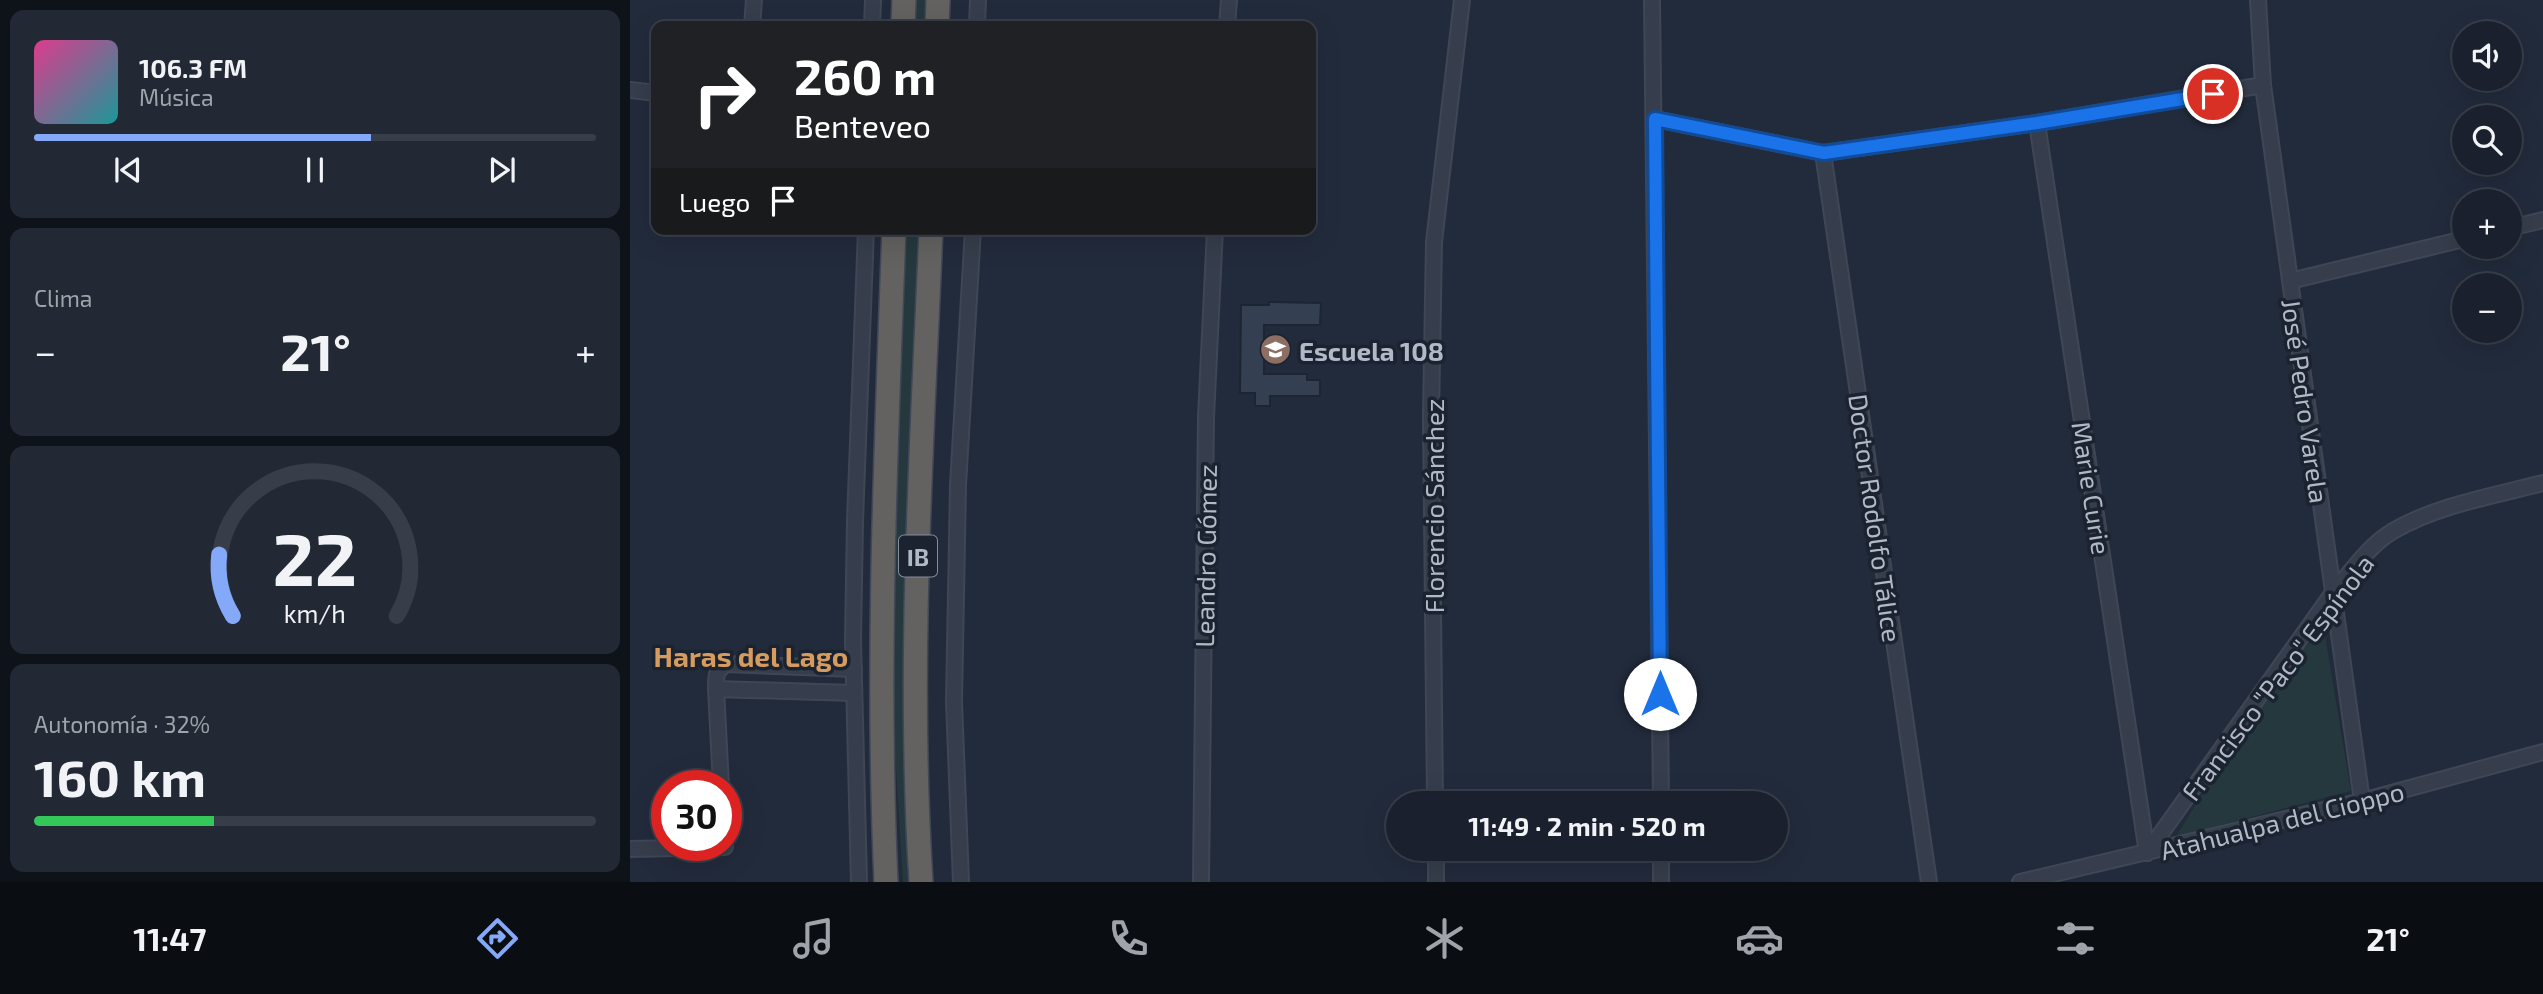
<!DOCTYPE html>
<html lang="es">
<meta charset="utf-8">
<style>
:root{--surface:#1a202d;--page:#232835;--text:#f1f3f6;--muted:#9fa3aa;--line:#383e49;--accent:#85a9f9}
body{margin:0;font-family:"Exo 2",sans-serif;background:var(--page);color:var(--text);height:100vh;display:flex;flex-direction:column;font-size:26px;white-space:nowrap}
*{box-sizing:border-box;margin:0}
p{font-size:23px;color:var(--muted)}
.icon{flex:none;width:38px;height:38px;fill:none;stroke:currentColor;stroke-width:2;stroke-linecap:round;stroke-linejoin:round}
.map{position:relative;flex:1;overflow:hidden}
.panel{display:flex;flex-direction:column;gap:10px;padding:10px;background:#0e1219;width:630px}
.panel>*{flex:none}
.top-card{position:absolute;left:21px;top:21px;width:665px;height:214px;border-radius:14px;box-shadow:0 7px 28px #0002,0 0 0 2px var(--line);background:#202124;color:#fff;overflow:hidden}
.tools{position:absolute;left:1822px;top:21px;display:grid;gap:14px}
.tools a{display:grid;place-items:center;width:70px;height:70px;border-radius:50%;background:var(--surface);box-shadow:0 7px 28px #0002,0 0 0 2px var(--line);font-size:35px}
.speed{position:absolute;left:21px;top:770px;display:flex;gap:14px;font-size:35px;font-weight:700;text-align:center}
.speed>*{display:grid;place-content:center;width:91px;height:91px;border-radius:50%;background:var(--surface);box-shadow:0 7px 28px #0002,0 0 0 2px var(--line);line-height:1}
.speed .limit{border:10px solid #d22;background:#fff;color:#111}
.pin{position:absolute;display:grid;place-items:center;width:60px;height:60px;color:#fff;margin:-30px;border:4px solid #fff;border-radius:50%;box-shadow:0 2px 7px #0007}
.me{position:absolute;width:77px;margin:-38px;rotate:0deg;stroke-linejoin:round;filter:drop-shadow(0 0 5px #0008)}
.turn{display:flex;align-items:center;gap:24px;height:147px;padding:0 28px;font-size:32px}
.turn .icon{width:91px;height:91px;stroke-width:2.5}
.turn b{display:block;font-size:49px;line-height:60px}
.then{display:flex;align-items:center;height:66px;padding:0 28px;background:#0003;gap:14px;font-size:26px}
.big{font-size:52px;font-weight:700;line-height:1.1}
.panel .card{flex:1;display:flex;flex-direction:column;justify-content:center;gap:10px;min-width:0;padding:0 24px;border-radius:14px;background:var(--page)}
.panel .dial{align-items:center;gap:0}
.dial svg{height:182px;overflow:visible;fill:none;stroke:var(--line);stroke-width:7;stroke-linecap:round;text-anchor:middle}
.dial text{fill:var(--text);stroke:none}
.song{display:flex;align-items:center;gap:21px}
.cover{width:84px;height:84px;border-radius:10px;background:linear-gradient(135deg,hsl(330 70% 55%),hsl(180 70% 35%))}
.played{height:7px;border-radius:4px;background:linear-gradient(90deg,var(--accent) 60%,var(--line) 60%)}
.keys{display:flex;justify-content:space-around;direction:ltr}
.heat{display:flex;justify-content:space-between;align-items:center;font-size:38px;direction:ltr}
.charge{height:10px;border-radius:5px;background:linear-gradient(90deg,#34c759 32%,var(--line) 0)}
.trip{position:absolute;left:756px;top:791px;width:402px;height:70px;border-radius:35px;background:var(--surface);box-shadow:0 7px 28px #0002,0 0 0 2px var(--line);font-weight:700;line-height:70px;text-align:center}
.dock{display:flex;height:112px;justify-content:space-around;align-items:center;background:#0a0d12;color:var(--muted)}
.dock .icon{width:49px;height:49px}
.dock .on{color:var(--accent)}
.dock b{font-size:32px;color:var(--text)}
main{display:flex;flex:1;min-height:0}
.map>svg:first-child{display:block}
.green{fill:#24383d}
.building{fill:#343f52;stroke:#1d2533;stroke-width:2}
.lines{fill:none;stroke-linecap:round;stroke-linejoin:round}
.minor-casing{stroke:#3f4755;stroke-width:18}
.trunk-casing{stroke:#414857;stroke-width:26}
.minor{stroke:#363d4c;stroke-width:14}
.trunk{stroke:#636260;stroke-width:23}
.route-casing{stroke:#114b97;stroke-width:18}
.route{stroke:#1a73e8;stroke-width:12}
.labels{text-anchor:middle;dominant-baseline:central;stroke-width:7;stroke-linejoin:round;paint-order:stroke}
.shield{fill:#1b2330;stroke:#848b9a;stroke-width:2}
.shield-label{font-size:24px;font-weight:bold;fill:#b1b8c7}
.poi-label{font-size:26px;font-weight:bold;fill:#b1b8c7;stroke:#1b2330;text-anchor:start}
.street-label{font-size:26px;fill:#b1b8c7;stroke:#1b2330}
.neighbourhood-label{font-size:28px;font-weight:bold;fill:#d59b5f;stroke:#1b2330}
</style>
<main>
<section class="panel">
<div class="card">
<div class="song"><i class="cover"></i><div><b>106.3 FM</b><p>Música</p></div></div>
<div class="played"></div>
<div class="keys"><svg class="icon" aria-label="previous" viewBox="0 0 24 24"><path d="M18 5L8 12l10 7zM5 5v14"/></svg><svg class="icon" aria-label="pause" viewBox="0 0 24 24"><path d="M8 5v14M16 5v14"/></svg><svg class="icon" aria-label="next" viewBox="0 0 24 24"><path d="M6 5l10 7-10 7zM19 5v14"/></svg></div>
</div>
<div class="card"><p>Clima</p>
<div class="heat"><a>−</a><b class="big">21°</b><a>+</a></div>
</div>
<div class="card dial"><svg viewBox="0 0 100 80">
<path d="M14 69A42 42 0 1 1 86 69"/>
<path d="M14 69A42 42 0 0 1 8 42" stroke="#85a9f9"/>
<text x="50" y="56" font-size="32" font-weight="700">22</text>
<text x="50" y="72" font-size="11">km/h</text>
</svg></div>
<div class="card"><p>Autonomía · 32%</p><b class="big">160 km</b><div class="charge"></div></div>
</section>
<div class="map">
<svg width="1913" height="882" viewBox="0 0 1913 882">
<rect width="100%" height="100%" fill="#222b3c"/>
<g class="green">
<polygon points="282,0 299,0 298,26 281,26"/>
<polygon points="273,229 291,229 283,882 273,882 259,657"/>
<path d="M1694 630 1721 791 1546 837C1577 784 1612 733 1649 683 1663 664 1675 643 1694 630Z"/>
</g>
<polygon class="building" points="639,302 691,303 690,325 634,325 634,374 677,374 677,380 690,380 690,396 640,396 640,406 625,406 625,393 610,393 611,305 639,305"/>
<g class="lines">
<defs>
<g id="minor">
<polyline points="1022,0 1031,803"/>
<polyline points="1628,0 1633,85 1732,801"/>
<polyline points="122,26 124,0"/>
<polyline points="242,26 243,0"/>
<polyline points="347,26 348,0"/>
<polyline points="597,26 599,0"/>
<polyline points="0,90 26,93"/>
<polyline points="1025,119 1193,153 1407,123 1633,85"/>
<polyline points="1407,123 1517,853"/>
<polyline points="1193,153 1299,882"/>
<polyline points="1880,228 1913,220"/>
<polyline points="1660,281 1834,239"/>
<polyline points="86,689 224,693"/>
<path d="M91 786 86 689C86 677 85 670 97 664L224 669"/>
<polyline points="805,803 801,416 804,242 832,0"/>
<polyline points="0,849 95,847 94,845"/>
<polyline points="806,849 806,882"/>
<polyline points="1031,849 1031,882"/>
<path d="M1517 853 1702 594C1721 572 1738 546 1763 531 1808 505 1863 496 1913 483"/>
<polyline points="229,882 223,640 225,521 236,229"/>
<polyline points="331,882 324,702 328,485 343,229"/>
<polyline points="571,882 576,417 585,229"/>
<polyline points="1390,882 1732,801 1913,752"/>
</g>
<g id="trunk">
<polyline points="273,26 274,0"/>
<polyline points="307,26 308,0"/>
<path d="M256 882C246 664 256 447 264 229"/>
<path d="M291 882C277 665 292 446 301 229"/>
</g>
</defs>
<use href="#minor" class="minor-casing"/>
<use href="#trunk" class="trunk-casing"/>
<use href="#minor" class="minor"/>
<use href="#trunk" class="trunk"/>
</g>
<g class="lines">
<defs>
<polyline id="route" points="1030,694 1025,119 1194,153 1407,123 1583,94"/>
</defs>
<use href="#route" class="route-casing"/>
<use href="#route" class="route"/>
</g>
<defs>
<symbol id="school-disc" viewBox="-11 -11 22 22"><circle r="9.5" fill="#8d6e63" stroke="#1b2330"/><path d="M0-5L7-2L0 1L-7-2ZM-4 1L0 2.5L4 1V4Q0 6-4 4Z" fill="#fff"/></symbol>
</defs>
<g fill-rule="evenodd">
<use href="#school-disc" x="628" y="332" width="35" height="35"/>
</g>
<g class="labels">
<rect class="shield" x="269" y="535.5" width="38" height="41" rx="5"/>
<g class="shield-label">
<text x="288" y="556">IB</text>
</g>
<g class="poi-label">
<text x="669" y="350">Escuela 108</text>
</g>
<g class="street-label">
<text transform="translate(1676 401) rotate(82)">José Pedro Varela</text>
<text transform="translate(1462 488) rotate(81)">Marie Curie</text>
<text transform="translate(803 506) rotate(-90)">Florencio Sánchez</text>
<text transform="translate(1246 518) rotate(82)">Doctor Rodolfo Tálice</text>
<text transform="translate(575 556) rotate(-89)">Leandro Gómez</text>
<text transform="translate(1647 677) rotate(-53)">Francisco "Paco" Espínola</text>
<text transform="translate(1652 820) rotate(-14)">Atahualpa del Cioppo</text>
</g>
<g class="neighbourhood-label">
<text x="121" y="656">Haras del Lago</text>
</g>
</g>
</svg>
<div class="tools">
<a><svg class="icon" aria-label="sound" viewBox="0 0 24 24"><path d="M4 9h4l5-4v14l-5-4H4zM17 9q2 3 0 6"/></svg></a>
<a><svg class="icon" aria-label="search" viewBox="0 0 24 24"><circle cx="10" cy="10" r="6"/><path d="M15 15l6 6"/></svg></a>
<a>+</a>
<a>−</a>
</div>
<div class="speed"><div class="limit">30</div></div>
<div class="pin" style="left:1583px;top:94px;background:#d93025"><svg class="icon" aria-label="arrive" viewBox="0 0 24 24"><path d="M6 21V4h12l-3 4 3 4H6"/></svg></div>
<svg class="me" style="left:1030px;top:694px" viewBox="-20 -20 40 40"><circle r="19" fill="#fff"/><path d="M0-13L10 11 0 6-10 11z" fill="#1a73e8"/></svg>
<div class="trip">11:49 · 2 min · 520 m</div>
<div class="top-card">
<div class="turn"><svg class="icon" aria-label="right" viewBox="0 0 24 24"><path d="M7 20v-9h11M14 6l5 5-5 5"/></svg><div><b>260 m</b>Benteveo</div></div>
<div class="then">Luego<svg class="icon" aria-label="arrive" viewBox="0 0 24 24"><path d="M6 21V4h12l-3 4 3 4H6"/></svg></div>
</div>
</div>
</main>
<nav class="dock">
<b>11:47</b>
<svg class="icon on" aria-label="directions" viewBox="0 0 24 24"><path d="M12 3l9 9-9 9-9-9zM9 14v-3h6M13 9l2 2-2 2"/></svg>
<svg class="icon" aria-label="music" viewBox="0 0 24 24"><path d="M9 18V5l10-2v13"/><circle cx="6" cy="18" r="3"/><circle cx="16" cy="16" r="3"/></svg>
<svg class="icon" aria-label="phone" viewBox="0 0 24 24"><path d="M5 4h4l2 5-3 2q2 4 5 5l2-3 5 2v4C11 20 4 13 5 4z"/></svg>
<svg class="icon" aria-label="climate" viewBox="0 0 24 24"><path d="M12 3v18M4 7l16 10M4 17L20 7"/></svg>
<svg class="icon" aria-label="car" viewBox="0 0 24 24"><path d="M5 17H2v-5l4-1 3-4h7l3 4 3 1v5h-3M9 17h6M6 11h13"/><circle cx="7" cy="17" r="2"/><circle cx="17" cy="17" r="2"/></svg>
<svg class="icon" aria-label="filters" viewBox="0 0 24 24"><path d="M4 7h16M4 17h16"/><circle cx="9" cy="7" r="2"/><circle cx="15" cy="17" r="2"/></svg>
<b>21°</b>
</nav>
